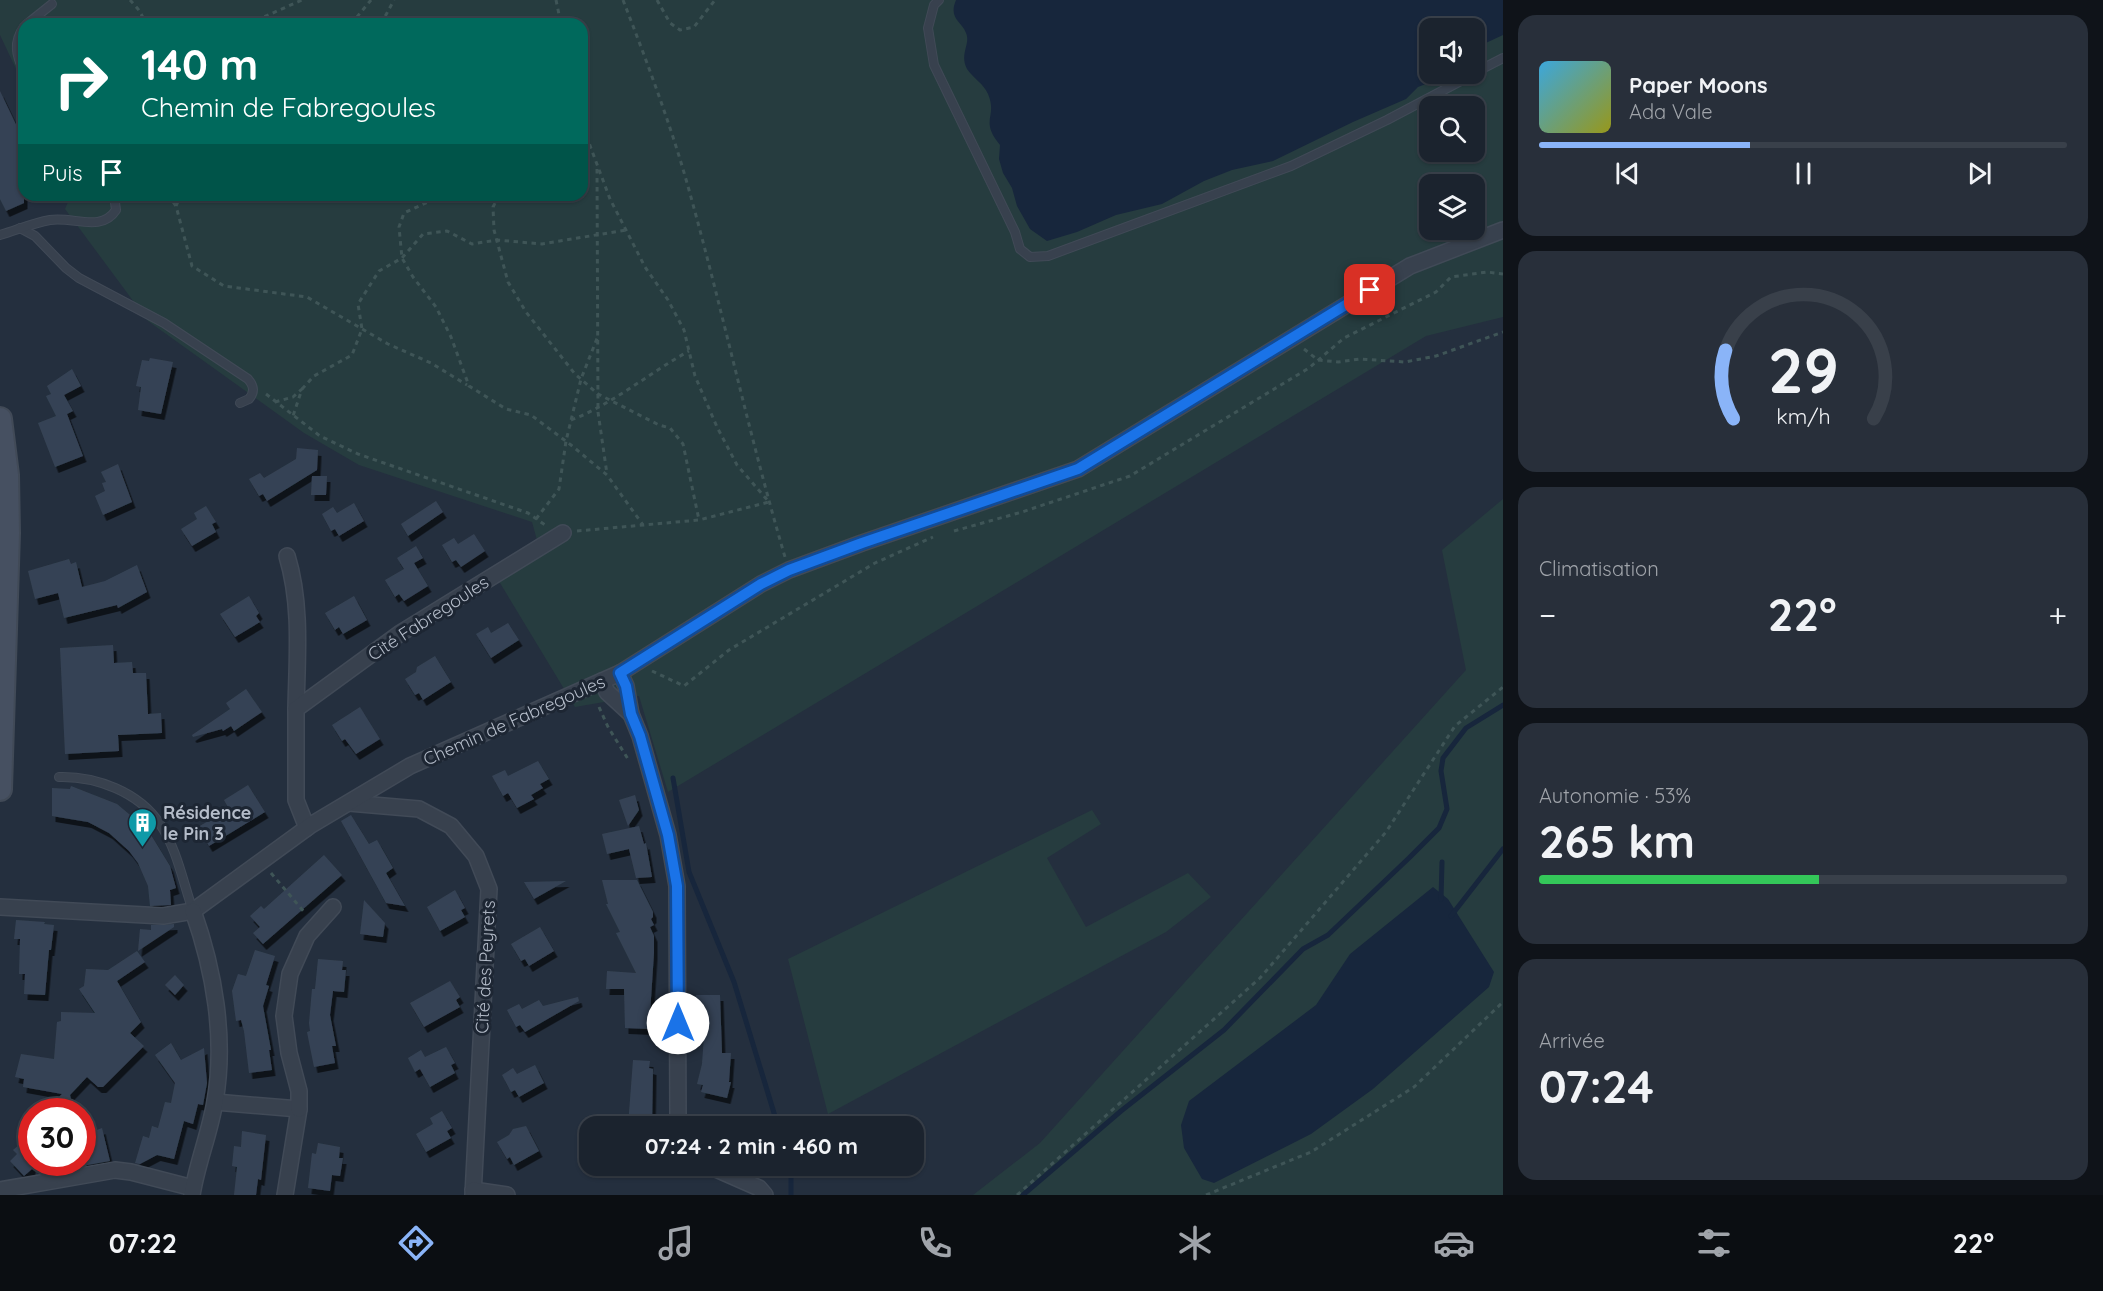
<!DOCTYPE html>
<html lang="fr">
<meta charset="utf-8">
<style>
:root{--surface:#1b232e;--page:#282f3a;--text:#f1f3f6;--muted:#a0a4aa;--line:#39404a;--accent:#8ab4f8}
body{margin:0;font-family:Quicksand,sans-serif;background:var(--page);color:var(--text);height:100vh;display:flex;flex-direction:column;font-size:22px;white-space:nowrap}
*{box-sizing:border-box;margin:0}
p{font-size:20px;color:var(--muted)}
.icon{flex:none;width:33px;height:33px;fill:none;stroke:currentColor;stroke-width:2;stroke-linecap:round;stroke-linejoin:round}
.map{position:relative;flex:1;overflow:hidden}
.panel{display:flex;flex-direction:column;gap:15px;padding:15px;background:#0f1319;width:600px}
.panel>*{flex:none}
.banner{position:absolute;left:18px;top:18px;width:570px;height:183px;border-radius:18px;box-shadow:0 2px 4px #0004,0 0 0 2px var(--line);background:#00695c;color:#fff;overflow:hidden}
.controls{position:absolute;left:1419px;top:18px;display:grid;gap:12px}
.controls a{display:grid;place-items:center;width:66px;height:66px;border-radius:12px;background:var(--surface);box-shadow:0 2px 4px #0004,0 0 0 2px var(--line);font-size:30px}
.speed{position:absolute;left:18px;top:1098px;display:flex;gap:12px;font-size:30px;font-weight:700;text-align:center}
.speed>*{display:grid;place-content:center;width:78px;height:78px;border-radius:50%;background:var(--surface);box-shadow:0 2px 4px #0004,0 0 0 2px var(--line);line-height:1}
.speed .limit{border:9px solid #d22;background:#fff;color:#111}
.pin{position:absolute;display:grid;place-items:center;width:51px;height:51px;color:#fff;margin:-26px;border-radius:12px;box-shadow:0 3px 9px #0006}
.me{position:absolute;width:66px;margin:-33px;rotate:0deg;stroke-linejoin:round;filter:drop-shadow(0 0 4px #0008)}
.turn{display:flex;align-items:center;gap:21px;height:126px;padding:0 24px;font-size:27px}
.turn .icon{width:78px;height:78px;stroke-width:2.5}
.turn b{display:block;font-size:42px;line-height:51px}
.then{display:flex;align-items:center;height:57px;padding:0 24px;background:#0003;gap:12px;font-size:22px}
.big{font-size:45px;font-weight:800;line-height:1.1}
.panel .tile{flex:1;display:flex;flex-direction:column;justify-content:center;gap:9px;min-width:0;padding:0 21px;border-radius:18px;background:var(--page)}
.panel .dial{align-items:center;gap:0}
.dial svg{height:156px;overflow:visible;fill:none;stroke:var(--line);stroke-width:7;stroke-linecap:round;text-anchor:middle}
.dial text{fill:var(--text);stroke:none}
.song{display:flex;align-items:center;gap:18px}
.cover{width:72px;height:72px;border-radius:9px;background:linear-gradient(135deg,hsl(200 70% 55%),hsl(60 70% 35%))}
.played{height:6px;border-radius:3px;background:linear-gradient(90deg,var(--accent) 40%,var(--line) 40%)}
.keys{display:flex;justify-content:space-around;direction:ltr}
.heat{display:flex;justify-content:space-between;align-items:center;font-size:33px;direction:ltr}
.charge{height:9px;border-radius:4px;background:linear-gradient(90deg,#34c759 53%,var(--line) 0)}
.trip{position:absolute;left:579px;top:1116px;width:345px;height:60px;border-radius:18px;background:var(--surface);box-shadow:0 2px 4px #0004,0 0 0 2px var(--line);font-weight:800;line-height:60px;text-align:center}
.menu{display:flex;height:96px;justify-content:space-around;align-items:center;background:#0b0e12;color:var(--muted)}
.menu .icon{width:42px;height:42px}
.menu .current{color:var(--accent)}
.menu b{font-size:27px;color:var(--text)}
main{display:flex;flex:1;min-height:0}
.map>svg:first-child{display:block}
.green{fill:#263c3f;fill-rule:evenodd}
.water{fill:#17263c}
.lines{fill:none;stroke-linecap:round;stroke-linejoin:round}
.stream{stroke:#17263c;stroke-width:5}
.building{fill:#364354;filter:url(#shadow)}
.service-casing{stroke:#414a57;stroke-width:10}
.minor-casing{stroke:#414a57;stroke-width:18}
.secondary-casing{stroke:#414a57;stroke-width:26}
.path{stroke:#3f5557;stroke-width:3;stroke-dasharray:4.5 4.5;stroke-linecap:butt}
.service{stroke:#38414e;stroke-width:8}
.minor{stroke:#38414e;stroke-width:15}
.secondary{stroke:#465061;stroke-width:22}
.route-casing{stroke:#114b97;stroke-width:15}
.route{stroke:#1a73e8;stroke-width:10}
.labels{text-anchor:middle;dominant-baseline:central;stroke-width:6;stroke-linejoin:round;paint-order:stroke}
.street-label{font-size:18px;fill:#b4bcc9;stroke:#1d2633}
.poi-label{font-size:18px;font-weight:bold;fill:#b4bcc9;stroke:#1d2633;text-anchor:start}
</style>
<main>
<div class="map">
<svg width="1503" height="1195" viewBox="0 0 1503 1195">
<defs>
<filter id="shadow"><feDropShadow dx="3.5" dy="6" stdDeviation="0" flood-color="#0009"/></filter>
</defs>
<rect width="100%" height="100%" fill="#242f3e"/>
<g class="green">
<path d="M0 0H1503V317L1426 336 668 792 639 696 575 707 491 568 537 540 532 522 359 465 304 433 148 321 65 209 71 195H582V24H24V86L0 35ZM1430 28H1474V74H1430ZM1430 106H1474V152H1430ZM1430 184H1474V230H1430Z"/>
<polygon points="1503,499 1503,1195 973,1195 1040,1143 1466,670 1442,550"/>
<polygon points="1092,810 1101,824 1047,858 1086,927 1188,873 1211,897 1166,932 828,1114 788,959"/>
</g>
<g class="water">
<path d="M956 0H1503V35L1475 48 1474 28H1430V74H1440L1431 82 1418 87 1406 99 1353 122 1273 161 1232 170 1204 181 1162 204 1116 215 1077 232 1047 241 1030 229 1017 206 1012 188 1003 173 999 159 1000 145C979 119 998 118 988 94 984 84 973 78 967 69 959 54 971 44 966 33 962 21 948 19 956 0Z"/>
<polygon points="1433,887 1448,899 1494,972 1489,987 1373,1089 1311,1134 1214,1183 1202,1179 1184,1148 1181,1125 1189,1101 1316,1005 1350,954"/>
</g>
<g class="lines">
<g class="stream">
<polyline points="673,778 689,872 734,982 778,1126"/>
<polyline points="1441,899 1442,862"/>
<polyline points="1451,916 1503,849"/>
<polyline points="789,1166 791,1175 791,1195"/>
<polyline points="1023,1195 1121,1111 1224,1030 1303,949 1328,935 1409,858 1439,828 1447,809 1441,771 1443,758 1466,728 1503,705"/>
</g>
</g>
<g class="building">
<polygon points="0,91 21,135 16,138 24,157 24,203 6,211 0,199"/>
<polygon points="150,358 173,362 161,414 138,410 141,387 136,386 142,360 149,361"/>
<polygon points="72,369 81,386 64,395 73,411 67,414 83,456 55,467 38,423 56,416 46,396 51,394 47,386"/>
<polygon points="297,448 318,450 317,470 267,501 263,494 259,496 249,479 260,473 264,478 296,459"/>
<polygon points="118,464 132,502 103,515 95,496 105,491 102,483 106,482 101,472"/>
<polygon points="312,476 327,476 326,495 311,495"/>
<polygon points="436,501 443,512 408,536 401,524"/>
<polygon points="354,503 364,521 339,536 335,529 331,531 322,514 333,507 337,513"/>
<polygon points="206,506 216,522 212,524 216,532 192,546 181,529 197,519 194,513"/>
<polygon points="474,534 485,551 461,567 456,560 452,562 442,545 454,538 458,544"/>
<polygon points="416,546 423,558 414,563 428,586 404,601 399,594 395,597 385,580 404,569 397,558"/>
<polygon points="69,559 71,564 76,562 82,587 105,581 137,565 147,592 118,608 117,605 64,618 58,593 35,599 28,571"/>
<polygon points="249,596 259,613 256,616 260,622 235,637 220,614"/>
<polygon points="354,596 367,620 343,634 339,627 335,630 325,613"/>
<polygon points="508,623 519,640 491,658 476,634 488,627 491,633"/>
<polygon points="113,645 114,663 132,662 133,673 146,673 148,714 161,713 162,733 118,735 119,751 65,754 60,648"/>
<polygon points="435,656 451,682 423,700 419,693 415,695 405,679 416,672 417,667"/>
<polygon points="246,689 262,712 234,731 231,726 223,731 222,729 193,737 192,735 230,709 226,703"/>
<polygon points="360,707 380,739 356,754 345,739 342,741 332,725"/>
<polygon points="538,761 549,779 540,784 543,788 531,795 534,799 517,808 508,793 503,796 492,776 505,770 508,776"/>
<polygon points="248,785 265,812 209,846 198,827 229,809 224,800"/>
<polygon points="71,786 117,804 148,830 170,866 176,888 170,890 171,905 150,906 148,886 138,863 129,851 109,833 88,822 52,816 52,788 70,789"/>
<polygon points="635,795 639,810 628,826 619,800"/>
<polygon points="351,815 369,844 377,840 393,868 386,873 405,906 386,903 341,821"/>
<polygon points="639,826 644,844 646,843 652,877 636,878 629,849 607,854 602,834"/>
<polygon points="324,855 342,875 263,944 253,933 260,927 250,916 261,906 264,909"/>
<polygon points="602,880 637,880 653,912 653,917 651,919 654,925 650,927 654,936 654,953 649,1029 625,1028 624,989 606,989 607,971 636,973 616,933 620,932 606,904 608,904"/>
<polygon points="566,881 534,899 524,882"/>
<polygon points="455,890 465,908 461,910 465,917 440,931 427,907"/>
<polygon points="364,900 385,923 383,937 360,934"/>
<polygon points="16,920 45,922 44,924 54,925 51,950 49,950 45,995 24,994 25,974 19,974 20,939 14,939"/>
<polygon points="174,924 174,927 138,951 140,929 151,930 151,925"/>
<polygon points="540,927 554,951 529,966 525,959 521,961 511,944"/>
<polygon points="255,950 275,956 266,985 269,986 263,1006 271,1050 269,1050 272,1070 249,1073 244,1031 241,1020 236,1021 232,991 238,974 246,976"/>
<polygon points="137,951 145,962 117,981 141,1022 130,1033 144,1046 103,1087 98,1087 87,1077 70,1095 74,1112 44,1112 62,1094 23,1087 24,1079 15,1077 21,1054 54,1059 57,1022 61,1021 61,1012 95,1013 79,989 84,986 86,969 108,970"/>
<polygon points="318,959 343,961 342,970 346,970 344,992 333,991 330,1015 336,1046 332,1046 335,1063 314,1067 307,1032 310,1031 309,1023 312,989 315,989"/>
<polygon points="175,975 184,985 175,995 165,985"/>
<polygon points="450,981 460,997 456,1000 460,1007 424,1027 410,1003"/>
<polygon points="696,995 720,995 722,1053 731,1053 729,1082 731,1082 727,1098 701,1092 703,1085 697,1084 702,1064 704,1036 701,1036 701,1027 696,1027"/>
<polygon points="578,997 579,1001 525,1032 520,1025 516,1027 507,1010 519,1004 522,1009 539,1000 543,1006"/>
<polygon points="171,1043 181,1060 204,1048 207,1083 203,1105 198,1104 193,1124 184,1121 174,1159 157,1155 140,1164 135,1163 143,1136 149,1138 152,1126 158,1128 165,1102 171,1103 175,1083 155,1055"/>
<polygon points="446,1047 455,1063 451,1065 455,1073 430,1087 420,1069 415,1072 408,1058 421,1050 425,1057"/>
<polygon points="633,1060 650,1061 649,1068 653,1069 652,1126 628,1126"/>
<polygon points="535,1065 544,1083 519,1097 515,1090 511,1092 502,1075 513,1068 517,1074"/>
<polygon points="442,1111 452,1128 447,1131 451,1138 426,1152 416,1134 433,1124 430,1118"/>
<polygon points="526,1126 539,1151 514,1165 510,1157 507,1159 497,1142 509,1135 513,1129"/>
<polygon points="102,1128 110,1161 82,1166 82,1136"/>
<polygon points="242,1131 266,1135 261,1180 258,1179 256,1195 234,1195 237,1167 232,1166 234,1146 241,1147"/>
<polygon points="32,1134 32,1169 24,1176 10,1161 17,1154 13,1150"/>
<polygon points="318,1143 340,1147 339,1158 343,1158 340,1176 332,1175 330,1191 308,1188 312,1153 316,1154"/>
</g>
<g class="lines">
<defs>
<g id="service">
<polyline points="939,0 934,5 928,28 934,65 1015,232 1020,249 1030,257 1048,256 1291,166 1387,120 1474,74"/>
<polyline points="27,24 52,4"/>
<path d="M24 27C13 42 16 55 24 72"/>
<polyline points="1474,73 1503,58"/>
<path d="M20 228 35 236 66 268 79 278 164 323 248 379C254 386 255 392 249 399L240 403"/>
<path d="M0 235C17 230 33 223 50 220 73 216 101 233 116 210L114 195"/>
<path d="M59 777C96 776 139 792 160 824 177 849 183 882 193 911"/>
</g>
<g id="minor">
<path d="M287 556C302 605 297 658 296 709"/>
<polyline points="620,673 626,686 631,714 640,736 668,835 677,886 678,1115 680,1126"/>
<polyline points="602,681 607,692 631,714"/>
<polyline points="349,803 419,809 451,826 476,856 489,889 473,1195"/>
<polyline points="307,828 296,800 296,709 399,634 563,533"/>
<polyline points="0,907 163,916 193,911 311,825 410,766 620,673 761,584 789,570 862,543 1078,469 1410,266 1503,230"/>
<polyline points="215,1102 299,1109 285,1195"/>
<polyline points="299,1109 299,1091 289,1053 284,1016 290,974 307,936 333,907"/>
<polyline points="709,1166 759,1188 765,1195"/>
<polyline points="0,1190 115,1170 131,1172 193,1188"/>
<polyline points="473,1190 507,1195"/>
<path d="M192 1195C197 1163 210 1133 215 1101 226 1038 214 970 193 911"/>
</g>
<polyline id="secondary" points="0,419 7,475 8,533 0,789"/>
</defs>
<use href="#service" class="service-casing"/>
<use href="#minor" class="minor-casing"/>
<use href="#secondary" class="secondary-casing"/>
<g class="path">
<polyline points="130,0 138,9 147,24"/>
<polyline points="556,0 561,24"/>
<path d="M623 0C647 62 671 125 689 190 723 312 749 435 785 557"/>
<polyline points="657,0 670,23 680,30 694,27 715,0"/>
<polyline points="248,24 302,0"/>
<polyline points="351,24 371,0"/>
<polyline points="381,24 394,0"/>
<polyline points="597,169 598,412 607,474"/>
<polyline points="168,195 176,206 192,266 224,286 307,297 388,344 431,363 467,385"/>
<polyline points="443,195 404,213 399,227 402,258 413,277 436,307 451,337 469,386 506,409 531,415 571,445 607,475 643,525"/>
<polyline points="499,195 493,207 494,230 508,282 526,312 575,374 598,394 659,425 670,428 683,444 699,520"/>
<polyline points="176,206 181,195"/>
<polyline points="1304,349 1318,360 1338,362 1360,359 1405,362 1436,356 1503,332"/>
<polyline points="302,389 314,376 352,355 362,329 358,304 379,271 402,258 423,234 447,231 472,244 497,240 542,244 626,230"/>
<polyline points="266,394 320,436 358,454 528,513 545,525"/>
<polyline points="275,402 293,397 302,389 293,416"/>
<path d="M571 420C613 404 649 373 689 351"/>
<polyline points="536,519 559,489 566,441 581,379 598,336"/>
<polyline points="577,531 699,520 769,502 737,465 717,427 695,376 684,330 668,300 645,267 610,199 589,143 582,129"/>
<polyline points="954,531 1022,512 1130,476 1309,368 1344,338 1436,292 1451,277 1487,272 1503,274"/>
<polyline points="652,671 684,686 729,650 875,563 933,537"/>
<polyline points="599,707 608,727 628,759"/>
<polyline points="271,873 305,913"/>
<polyline points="1017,1195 1260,978 1386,832 1455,726 1503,687"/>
<polyline points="1206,1195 1311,1152 1414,1087 1503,1002"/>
</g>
<use href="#service" class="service"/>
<use href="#minor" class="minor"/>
<use href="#secondary" class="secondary"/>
</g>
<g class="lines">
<defs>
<polyline id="route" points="678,1023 677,886 668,835 640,736 631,714 626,686 620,673 761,584 789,570 862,543 1078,469 1370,290"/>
</defs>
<use href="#route" class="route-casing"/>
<use href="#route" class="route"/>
</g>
<defs>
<symbol id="building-pin" viewBox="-11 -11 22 30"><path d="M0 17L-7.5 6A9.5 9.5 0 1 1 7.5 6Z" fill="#0f9aa8" stroke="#1d2633"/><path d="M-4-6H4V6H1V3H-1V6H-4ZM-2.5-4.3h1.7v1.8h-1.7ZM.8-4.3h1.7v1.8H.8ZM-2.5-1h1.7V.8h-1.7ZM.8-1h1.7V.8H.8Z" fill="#fff"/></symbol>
</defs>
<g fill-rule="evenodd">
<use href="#building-pin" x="126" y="806" width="33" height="45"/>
</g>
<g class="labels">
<g class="street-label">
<text transform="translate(428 618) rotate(-33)">Cité Fabregoules</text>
<text transform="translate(514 720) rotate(-24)">Chemin de Fabregoules</text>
<text transform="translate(485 967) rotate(-87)">Cité des Peyrets</text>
</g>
<g class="poi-label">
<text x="163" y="812">Résidence<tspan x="163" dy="21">le Pin 3</tspan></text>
</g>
</g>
</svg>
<div class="controls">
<a><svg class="icon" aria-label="sound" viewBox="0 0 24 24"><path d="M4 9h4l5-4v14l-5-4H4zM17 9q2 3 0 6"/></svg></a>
<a><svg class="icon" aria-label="search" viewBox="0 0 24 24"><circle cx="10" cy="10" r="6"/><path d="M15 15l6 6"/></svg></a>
<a><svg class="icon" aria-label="layers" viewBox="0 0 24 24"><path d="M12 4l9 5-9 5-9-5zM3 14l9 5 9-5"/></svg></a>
</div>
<div class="speed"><div class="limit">30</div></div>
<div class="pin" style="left:1370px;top:290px;background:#d93025"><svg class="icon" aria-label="arrive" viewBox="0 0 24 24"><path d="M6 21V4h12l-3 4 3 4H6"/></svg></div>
<svg class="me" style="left:678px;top:1023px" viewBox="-20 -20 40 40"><circle r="19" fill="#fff"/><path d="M0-13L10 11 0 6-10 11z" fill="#1a73e8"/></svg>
<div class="trip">07:24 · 2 min · 460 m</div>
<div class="banner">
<div class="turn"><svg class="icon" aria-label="right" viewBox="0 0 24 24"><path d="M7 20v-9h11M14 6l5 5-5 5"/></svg><div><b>140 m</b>Chemin de Fabregoules</div></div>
<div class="then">Puis<svg class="icon" aria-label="arrive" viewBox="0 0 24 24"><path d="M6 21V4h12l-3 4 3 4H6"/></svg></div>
</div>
</div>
<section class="panel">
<div class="tile">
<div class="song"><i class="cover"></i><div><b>Paper Moons</b><p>Ada Vale</p></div></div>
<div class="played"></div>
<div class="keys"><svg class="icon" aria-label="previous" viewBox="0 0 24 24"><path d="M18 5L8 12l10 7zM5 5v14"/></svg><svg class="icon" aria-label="pause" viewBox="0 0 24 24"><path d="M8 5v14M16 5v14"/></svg><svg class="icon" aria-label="next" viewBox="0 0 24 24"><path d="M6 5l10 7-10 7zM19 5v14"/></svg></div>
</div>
<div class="tile dial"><svg viewBox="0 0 100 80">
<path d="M14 69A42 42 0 1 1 86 69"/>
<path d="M14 69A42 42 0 0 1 10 34" stroke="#8ab4f8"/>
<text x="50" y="56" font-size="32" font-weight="700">29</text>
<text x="50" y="72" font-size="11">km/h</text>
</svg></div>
<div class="tile"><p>Climatisation</p>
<div class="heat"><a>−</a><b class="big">22°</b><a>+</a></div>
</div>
<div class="tile"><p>Autonomie · 53%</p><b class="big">265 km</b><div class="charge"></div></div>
<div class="tile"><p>Arrivée</p><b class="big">07:24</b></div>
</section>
</main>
<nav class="menu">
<b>07:22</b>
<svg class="icon current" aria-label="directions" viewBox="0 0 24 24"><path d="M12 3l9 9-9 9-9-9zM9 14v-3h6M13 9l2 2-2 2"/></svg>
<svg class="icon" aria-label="music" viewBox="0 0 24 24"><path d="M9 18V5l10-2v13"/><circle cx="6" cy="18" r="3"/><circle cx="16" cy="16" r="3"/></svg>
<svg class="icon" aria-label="phone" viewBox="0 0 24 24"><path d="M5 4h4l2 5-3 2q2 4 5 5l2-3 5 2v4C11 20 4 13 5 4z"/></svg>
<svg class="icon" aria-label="climate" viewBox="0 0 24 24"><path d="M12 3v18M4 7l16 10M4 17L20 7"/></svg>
<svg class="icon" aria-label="car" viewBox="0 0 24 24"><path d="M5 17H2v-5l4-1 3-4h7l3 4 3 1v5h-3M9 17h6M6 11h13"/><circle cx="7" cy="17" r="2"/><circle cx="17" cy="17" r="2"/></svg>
<svg class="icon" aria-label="filters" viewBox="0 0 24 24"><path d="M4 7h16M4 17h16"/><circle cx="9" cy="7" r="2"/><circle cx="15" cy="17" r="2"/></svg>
<b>22°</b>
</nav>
